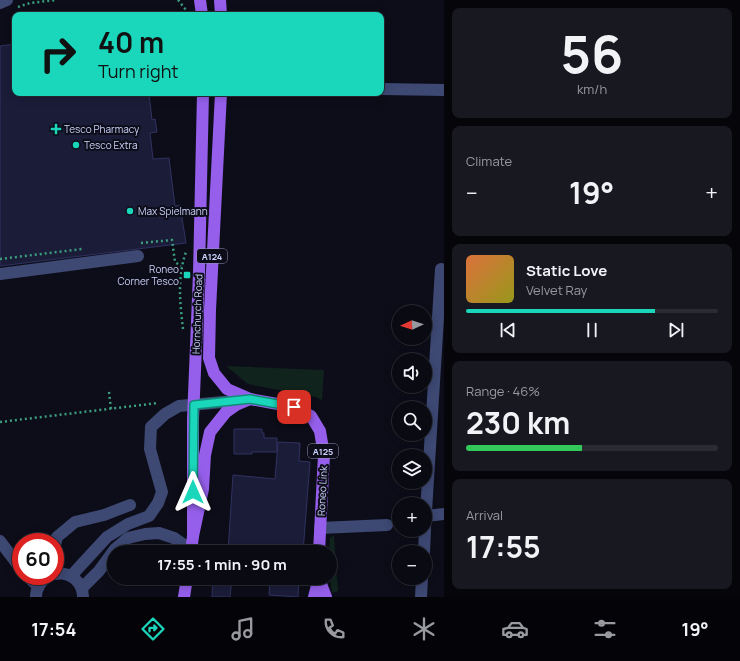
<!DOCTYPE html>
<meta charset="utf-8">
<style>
:root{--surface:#0a0a13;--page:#181821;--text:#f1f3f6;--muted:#999aa0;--line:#2a2b33;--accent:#1ad6ba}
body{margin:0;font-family:Manrope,sans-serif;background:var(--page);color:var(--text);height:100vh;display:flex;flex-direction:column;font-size:15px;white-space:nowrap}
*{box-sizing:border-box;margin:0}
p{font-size:13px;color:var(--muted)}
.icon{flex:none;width:22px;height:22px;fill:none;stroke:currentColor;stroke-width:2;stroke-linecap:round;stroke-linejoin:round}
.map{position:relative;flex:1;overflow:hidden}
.sheet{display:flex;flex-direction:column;gap:8px;padding:8px;background:#06060a;width:296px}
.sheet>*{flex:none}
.hud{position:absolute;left:12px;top:12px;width:372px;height:84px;border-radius:8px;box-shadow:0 2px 10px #0003,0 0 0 1px var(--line);background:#1ad6ba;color:#111;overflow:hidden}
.needle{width:26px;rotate:267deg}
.tools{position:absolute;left:392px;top:305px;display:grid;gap:8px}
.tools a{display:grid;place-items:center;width:40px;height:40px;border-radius:50%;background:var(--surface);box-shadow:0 2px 10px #0003,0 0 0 1px var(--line);font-size:20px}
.speed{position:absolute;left:12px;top:533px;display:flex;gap:8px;font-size:20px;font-weight:700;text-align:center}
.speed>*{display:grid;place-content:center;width:52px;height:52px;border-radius:50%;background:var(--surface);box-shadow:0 2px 10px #0003,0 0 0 1px var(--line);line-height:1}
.speed .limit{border:6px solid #d22;background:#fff;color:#111}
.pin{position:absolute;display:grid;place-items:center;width:34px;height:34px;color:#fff;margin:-17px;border-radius:8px;box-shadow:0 2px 6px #0006}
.me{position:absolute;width:44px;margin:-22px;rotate:0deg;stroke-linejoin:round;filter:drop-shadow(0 0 3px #0008)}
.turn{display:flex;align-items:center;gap:14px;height:84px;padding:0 20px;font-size:18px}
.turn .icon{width:52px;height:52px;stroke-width:2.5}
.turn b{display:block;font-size:28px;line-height:34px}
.big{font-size:30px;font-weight:700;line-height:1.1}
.sheet .card{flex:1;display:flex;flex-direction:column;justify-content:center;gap:6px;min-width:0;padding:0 14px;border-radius:8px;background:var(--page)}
.sheet .dial{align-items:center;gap:0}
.dial b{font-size:52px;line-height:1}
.song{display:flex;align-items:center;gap:12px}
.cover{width:48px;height:48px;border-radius:6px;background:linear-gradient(135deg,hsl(20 70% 55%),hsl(60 70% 35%))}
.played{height:4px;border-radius:2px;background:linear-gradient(90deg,var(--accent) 75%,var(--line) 75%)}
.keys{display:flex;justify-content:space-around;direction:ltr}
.heat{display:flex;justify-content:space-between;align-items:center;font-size:22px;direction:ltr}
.charge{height:6px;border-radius:3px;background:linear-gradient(90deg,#34c759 46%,var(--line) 0)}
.trip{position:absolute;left:107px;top:545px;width:230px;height:40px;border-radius:20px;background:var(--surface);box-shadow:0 2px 10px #0003,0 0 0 1px var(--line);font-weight:700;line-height:40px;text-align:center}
.dock{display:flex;height:64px;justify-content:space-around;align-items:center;background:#040408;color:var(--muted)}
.dock .icon{width:28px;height:28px}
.dock .selected{color:var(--accent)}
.dock b{font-size:18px;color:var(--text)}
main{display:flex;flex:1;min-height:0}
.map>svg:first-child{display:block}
.green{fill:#10231d}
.building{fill:#1b1c38;stroke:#303261}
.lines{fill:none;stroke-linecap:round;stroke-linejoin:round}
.path{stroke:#3a9e7f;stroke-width:2.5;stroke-dasharray:2 3;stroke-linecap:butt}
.minor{stroke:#3d4873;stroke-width:12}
.major{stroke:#955feb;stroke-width:12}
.route-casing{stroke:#118b79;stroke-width:10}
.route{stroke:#1ad6ba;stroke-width:7}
.poi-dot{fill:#1ad6ba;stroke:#0d0d19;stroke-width:1.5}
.labels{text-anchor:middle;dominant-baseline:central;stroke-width:4;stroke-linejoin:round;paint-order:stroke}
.shield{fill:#0d0d19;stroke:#9296b6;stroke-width:1}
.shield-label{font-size:9px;font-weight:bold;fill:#cbd1f9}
.poi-label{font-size:10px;fill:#cbd1f9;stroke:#0d0d19;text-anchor:start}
.street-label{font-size:10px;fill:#cbd1f9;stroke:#0d0d19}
</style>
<main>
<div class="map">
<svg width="444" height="597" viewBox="0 0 444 597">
<rect width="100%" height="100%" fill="#0d0d19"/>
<g class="green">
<polygon points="226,366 324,370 322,400 316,397 248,384"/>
<polygon points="334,535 338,591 332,593 330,578 330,552 329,552 330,538"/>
</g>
<g class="building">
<polygon points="15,44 15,93 149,93 152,120 155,119 157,132 150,133 153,159 169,158 175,206 180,205 186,243 0,266 0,46"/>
<polygon points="234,429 262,429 262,433 264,433 264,438 277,438 277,452 252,452 252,454 234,454"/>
<polygon points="278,442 300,443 299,461 310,462 303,552 228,552 233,475 275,479"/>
<polygon points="213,578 232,578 230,597 212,597"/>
<polygon points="270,578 299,578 298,597 269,595"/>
</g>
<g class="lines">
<g class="path">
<polyline points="178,0 186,10 187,15"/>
<polyline points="18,7 30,3 56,0"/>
<polyline points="141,243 172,240 175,262 181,266"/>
<polyline points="0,259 82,249"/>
<path d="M183 329C180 303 177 277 186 252"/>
<polyline points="109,392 111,409"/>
<polyline points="0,422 158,403"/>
</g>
<g class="minor">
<polyline points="0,3 7,0"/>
<polyline points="381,89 444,90"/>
<polyline points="0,274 138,256"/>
<polyline points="426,516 444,514"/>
<polyline points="320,528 387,525"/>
<polyline points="425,528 441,269"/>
<polyline points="0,541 21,569"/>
<polyline points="55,545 57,537 75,522 104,515 130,505"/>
<polyline points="424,552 425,530"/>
<polyline points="55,557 57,573"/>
<path d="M55 574C70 571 83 582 83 597"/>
<polyline points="27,576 38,586"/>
<polyline points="71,576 107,537 128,524 149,516 158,503 162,492 150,449 151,427 165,414 179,406 246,400"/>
<polyline points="82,588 99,571 115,549 128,538 145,534 159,533 174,538 191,550"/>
<path d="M36 597C36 588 41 581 48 576"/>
<polyline points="421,597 422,578"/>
</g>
<g class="major">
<polyline points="200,0 202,15"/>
<polyline points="220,0 221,15"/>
<polyline points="221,93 210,310 209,358 214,373 227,389 250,399"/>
<polyline points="193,536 193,419 199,273 203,93"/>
<polyline points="191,552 193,536 203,489 205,455 210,432 226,412 236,405 250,399 294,407 311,416 320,431 324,455 319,552"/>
<polyline points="319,579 326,597"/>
<polyline points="184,597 187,578"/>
<polyline points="314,597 319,578"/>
</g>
</g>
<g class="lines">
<defs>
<polyline id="route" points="193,492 194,405 250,399 294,407"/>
</defs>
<use href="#route" class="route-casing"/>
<use href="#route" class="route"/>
</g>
<g class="poi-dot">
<path d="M54 123h4v4h4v4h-4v4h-4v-4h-4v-4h4z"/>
<circle cx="76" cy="145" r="4"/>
<circle cx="130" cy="211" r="4"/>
<rect x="183" y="271" width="8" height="8" rx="2"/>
</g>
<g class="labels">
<g class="shield">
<rect x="197" y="249" width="30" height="14" rx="3"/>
<rect x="308" y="444" width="30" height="14" rx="3"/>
</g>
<g class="shield-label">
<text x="212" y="256">A124</text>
<text x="323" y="451">A125</text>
</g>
<g class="poi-label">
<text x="64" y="129">Tesco Pharmacy</text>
<text x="84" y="145">Tesco Extra</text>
<text x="138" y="211">Max Spielmann</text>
<text x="179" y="269" text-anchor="end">Roneo<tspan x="179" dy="12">Corner Tesco</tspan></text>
</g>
<g class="street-label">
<text transform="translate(197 314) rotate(-88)">Hornchurch Road</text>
<text transform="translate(322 491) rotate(-87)">Roneo Link</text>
</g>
</g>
</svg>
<div class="tools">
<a><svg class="needle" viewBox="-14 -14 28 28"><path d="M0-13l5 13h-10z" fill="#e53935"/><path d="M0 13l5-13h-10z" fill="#999aa0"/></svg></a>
<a><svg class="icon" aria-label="sound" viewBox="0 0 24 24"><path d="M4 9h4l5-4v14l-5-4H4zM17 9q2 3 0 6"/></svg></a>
<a><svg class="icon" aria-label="search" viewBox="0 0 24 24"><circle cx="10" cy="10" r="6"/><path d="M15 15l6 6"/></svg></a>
<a><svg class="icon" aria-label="layers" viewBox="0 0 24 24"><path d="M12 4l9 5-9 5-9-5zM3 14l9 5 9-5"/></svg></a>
<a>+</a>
<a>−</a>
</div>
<div class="speed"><div class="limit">60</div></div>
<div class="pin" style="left:294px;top:407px;background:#d93025"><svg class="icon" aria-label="arrive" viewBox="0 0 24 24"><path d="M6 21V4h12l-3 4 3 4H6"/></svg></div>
<svg class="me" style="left:193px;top:492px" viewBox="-20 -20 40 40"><path d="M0-17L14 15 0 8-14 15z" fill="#1ad6ba" stroke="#fff" stroke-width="4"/></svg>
<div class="trip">17:55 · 1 min · 90 m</div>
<div class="hud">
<div class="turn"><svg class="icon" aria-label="right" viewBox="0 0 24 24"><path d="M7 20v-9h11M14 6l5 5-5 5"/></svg><div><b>40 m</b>Turn right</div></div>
</div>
</div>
<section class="sheet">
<div class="card dial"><b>56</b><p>km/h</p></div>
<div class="card"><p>Climate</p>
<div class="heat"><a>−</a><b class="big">19°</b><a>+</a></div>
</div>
<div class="card">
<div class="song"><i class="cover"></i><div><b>Static Love</b><p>Velvet Ray</p></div></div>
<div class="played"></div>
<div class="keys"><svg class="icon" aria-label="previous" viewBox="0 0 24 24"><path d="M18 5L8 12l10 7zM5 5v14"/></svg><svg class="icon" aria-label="pause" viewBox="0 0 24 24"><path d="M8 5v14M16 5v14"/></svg><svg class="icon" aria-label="next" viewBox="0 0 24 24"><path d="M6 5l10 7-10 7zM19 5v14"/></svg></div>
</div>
<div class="card"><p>Range · 46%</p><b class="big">230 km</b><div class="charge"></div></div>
<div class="card"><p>Arrival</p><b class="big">17:55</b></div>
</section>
</main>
<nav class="dock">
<b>17:54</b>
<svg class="icon selected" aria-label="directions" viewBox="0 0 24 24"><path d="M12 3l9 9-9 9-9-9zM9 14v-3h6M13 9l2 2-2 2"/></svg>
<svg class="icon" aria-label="music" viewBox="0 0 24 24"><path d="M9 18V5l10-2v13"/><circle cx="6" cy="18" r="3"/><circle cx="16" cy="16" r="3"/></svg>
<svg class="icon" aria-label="phone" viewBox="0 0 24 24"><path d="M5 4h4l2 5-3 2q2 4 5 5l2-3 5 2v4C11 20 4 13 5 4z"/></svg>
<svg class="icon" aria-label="climate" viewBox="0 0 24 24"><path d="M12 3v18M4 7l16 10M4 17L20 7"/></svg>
<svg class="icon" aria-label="car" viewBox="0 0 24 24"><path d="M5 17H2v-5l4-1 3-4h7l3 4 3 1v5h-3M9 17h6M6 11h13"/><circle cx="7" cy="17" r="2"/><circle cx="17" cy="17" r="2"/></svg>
<svg class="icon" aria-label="filters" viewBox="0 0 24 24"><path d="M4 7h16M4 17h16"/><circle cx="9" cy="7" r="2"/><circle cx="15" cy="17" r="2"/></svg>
<b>19°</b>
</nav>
